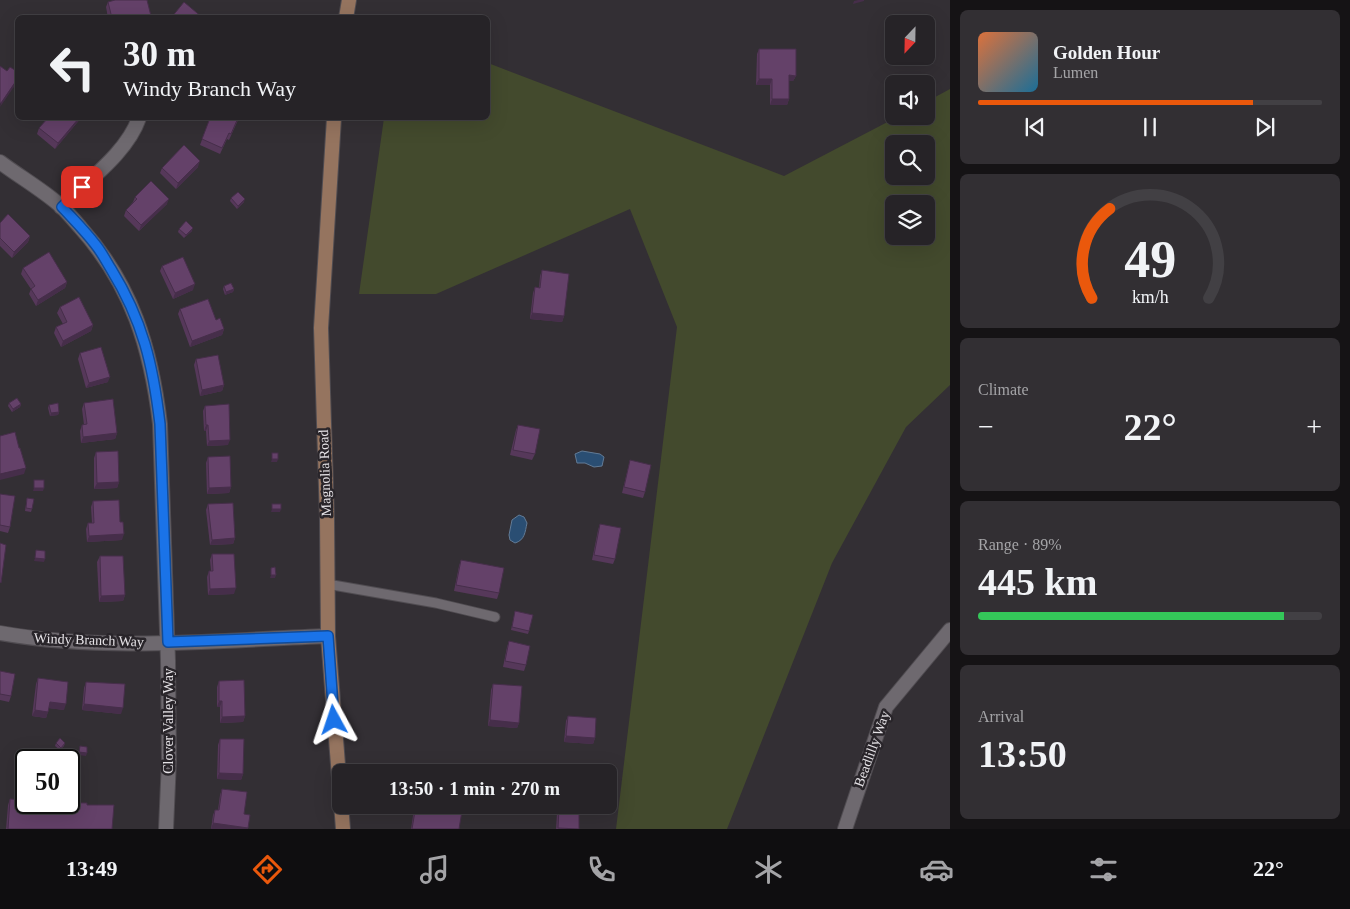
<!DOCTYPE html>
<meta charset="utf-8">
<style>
:root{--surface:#262327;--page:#322f33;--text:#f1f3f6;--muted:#a4a4a7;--line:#424044;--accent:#ea580c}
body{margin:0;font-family:"Times New Roman",serif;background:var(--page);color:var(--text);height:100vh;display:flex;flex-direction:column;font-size:19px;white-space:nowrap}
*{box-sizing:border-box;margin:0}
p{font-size:16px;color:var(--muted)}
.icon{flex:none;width:28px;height:28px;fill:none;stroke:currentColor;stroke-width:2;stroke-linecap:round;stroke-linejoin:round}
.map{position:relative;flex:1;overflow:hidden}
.panel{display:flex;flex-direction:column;gap:10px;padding:10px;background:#151315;width:400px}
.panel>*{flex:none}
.hud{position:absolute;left:15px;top:15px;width:475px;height:105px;border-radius:8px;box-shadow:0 5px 20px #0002,0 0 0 1px var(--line);background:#262327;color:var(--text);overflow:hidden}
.needle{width:32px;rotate:202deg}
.buttons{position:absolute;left:885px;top:15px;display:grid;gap:10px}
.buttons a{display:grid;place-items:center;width:50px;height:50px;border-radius:8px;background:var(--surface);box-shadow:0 5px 20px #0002,0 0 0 1px var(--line);font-size:25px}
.speed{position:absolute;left:15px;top:749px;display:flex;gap:10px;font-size:25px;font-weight:700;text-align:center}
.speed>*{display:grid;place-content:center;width:65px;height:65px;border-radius:50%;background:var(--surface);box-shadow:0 5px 20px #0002,0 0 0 1px var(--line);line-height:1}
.speed .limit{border:2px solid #111;border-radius:8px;background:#fff;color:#111}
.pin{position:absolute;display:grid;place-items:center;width:42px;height:42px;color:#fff;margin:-21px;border-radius:10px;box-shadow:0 2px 8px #0006}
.me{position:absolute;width:55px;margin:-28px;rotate:355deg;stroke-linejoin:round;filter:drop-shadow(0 0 4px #0008)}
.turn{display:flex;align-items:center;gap:18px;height:105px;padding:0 25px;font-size:22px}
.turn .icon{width:65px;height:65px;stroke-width:2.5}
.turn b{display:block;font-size:35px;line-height:42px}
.big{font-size:38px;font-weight:800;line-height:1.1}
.panel .tile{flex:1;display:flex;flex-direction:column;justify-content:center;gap:8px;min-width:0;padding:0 18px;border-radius:8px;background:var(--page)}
.panel .dial{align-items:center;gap:0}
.dial svg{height:130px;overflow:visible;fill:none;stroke:var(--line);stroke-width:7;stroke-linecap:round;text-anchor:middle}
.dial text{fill:var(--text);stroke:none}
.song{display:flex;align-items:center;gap:15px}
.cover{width:60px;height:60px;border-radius:8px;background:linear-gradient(135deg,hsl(20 70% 55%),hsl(200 70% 35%))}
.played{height:5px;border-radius:2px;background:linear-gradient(90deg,var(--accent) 80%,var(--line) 80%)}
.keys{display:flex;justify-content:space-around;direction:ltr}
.heat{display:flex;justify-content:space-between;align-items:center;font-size:28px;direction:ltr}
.charge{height:8px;border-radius:4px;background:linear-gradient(90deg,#34c759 89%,var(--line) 0)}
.trip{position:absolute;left:332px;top:764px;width:285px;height:50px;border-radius:8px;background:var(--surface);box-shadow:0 5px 20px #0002,0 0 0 1px var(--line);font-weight:800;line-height:50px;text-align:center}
.tabs{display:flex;height:80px;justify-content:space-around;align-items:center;background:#0f0e10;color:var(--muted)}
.tabs .icon{width:35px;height:35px}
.tabs .current{color:var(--accent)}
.tabs b{font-size:22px;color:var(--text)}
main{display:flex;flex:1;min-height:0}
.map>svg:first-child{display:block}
.green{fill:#434a2d;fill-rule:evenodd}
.water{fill:#2a4e73;stroke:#627b96}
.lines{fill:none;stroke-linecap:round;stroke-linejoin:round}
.service-casing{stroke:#504c51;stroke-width:11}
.minor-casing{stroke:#504c51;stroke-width:16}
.secondary-casing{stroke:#504c51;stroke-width:16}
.service{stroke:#6e696f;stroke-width:9}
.minor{stroke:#6e696f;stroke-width:14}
.secondary{stroke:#95745f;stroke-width:14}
.wall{fill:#56385a}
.shaded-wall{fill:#462e4a}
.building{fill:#644169;stroke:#462e4a}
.route-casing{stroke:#114b97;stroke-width:12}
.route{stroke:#1a73e8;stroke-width:9}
.labels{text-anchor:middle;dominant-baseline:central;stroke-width:5;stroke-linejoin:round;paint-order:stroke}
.street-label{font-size:14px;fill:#e6e3e7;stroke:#29252a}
</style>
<main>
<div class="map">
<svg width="950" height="829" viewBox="0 0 950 829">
<rect width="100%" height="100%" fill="#332f34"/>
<path class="green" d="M488 63 784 176 899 116H926V102L950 89V385L906 427 832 563 727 829H616L677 327 630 209 436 294H359L384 118H488ZM894 144H926V176H894ZM894 204H926V236H894Z"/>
<g class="water">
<polygon points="582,451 600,454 604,457 602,466 594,467 585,463 577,463 575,454"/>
<path d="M519 515 524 517 527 523C525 532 525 540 515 543L510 540 509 535 512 520Z"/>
</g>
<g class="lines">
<defs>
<polyline id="service" points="327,584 436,603 495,617"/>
<g id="minor">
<path d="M0 162C20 177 43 190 62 207 68 213 74 220 80 227 132 285 151 348 160 424L168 661 169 760 166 829"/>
<path d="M61 207C87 181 127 153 139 118"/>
<path d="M0 633C106 652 221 640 328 636"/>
<polyline points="845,829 886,707 950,630"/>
</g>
<g id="secondary">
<polyline points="346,18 349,0"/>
<polyline points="334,118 321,328 327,519 328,636 343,829"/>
</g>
</defs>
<use href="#service" class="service-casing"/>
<use href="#minor" class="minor-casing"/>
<use href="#secondary" class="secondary-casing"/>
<use href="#service" class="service"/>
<use href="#minor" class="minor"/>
<use href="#secondary" class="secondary"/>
</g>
<g class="wall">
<polygon points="108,2 150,18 108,18 106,7"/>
<polygon points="759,49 796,76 793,81 789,81 789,99 787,105 770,105 770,85 756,85 757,54"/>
<polygon points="48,118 81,118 55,149 37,134 39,128"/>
<polygon points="210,118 239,118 229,140 227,139 220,154 200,145"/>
<polygon points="198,167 176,189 160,173 162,168"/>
<polygon points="135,197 167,204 139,231 124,216 126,210 133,202"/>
<polygon points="231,198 244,202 237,209 230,201"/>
<polygon points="0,223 30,236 28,242 12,258 0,246"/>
<polygon points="179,229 192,231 184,238 178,232"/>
<polygon points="162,266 193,290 173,299 160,271"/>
<polygon points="23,268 67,282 65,288 36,306 29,294 31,289 21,274"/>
<polygon points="542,270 564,316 562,322 530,319 533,293 535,287 539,288 540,276"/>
<polygon points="224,286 234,289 233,292 225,295 223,289"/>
<polygon points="60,307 93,325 91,331 61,347 54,333 56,327 63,324 57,313"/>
<polygon points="180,309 216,320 224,329 222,335 190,347 178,314"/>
<polygon points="80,353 108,382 86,388 78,359"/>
<polygon points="196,359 224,385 222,391 200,396 194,365"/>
<polygon points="9,403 21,404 20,407 12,412 8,406"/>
<polygon points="84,403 117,433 115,439 81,443 80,431 82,425 84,425 82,409"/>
<polygon points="49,405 59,412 58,415 50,416 48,408"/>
<polygon points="205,406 228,445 207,446 206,431 204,431 203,411"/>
<polygon points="518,425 535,454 532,460 510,455 516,430"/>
<polygon points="96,452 119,482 117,488 94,489 94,458"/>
<polygon points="208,457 231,487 229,493 207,494 206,463"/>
<polygon points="630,460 645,492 643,498 622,493"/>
<polygon points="0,494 10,527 8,533 0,531"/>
<polygon points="27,498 32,509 31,512 25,511"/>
<polygon points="93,501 120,522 122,540 87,542 86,529 88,523 92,523 91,507"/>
<polygon points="208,504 235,538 233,544 210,545 206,510"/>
<polygon points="600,524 615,559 613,564 592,560 598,530"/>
<polygon points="212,554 234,594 208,595 207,577 209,571 211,571 210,560"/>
<polygon points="100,556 125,595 123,601 99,602 97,562"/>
<polygon points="461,560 499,593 497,599 454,591 459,566"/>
<polygon points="515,611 529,631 528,634 511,630"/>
<polygon points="509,641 526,665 524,671 503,667 507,647"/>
<polygon points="0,671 11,696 9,702 0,700"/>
<polygon points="38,678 64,710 49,708 46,718 32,716 36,684"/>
<polygon points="219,681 245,716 243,722 220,723 220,707 217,707 217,687"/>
<polygon points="86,682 121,714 82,710 84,688"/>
<polygon points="493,684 519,723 517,728 488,726 491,690"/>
<polygon points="568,716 595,738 593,744 564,742 566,721"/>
<polygon points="220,739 243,774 241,780 217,779 218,745"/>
<polygon points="56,743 65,743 64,746 60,750 55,746"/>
<polygon points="222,789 244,814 248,828 248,829 211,829 213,815 215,810 218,810 220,795"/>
<polygon points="23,798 26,802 87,805 112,829 6,829 8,805 10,799 22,800"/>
<polygon points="416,805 459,829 411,829 414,809"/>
<polygon points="559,807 579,829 556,829 557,813"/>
</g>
<g class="shaded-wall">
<polygon points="858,0 864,0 864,1 853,4 854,1"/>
<polygon points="789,75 796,76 793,81 787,81"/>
<polygon points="18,78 18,81 0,107 1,103"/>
<polygon points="759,79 772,79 770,85 756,85"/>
<polygon points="772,99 789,99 787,105 770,105"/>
<polygon points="79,118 81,118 80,119 55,149 58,143"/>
<polygon points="200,161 198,167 176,189 178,183"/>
<polygon points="169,199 167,204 139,231 141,225"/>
<polygon points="245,199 244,202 237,209 238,206"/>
<polygon points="193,228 192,231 184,238 186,235"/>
<polygon points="30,236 28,242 12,258 14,252"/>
<polygon points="67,282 65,288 36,306 38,300"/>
<polygon points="195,284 193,290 173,299 175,293"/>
<polygon points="234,289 233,292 225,295 226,292"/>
<polygon points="532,313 564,316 562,322 530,319"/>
<polygon points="93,325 91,331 61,347 63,341"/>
<polygon points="224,329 222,335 190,347 192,341"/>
<polygon points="110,377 108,382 86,388 89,383"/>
<polygon points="224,385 222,391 200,396 202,390"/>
<polygon points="21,404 20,407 12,412 13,409"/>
<polygon points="59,412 58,415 50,416 51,413"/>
<polygon points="206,425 208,425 206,431 204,431"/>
<polygon points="117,433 115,439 81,443 83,437"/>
<polygon points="230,440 228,445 207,446 209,441"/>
<polygon points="272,459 278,459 277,462 271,462"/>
<polygon points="26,468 24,474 0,480 0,474"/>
<polygon points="119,482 117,488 94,489 97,483"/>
<polygon points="231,487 229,493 207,494 209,488"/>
<polygon points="34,488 44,488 43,491 33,491"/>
<polygon points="272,509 281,509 280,512 271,512"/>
<polygon points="124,534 122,540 87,542 89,536"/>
<polygon points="235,538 233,544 210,545 212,540"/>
<polygon points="35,558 45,559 44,562 34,561"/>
<polygon points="271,575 276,575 275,578 270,578"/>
<polygon points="236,588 234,594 208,595 210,589"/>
<polygon points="125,595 123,601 99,602 101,596"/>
<polygon points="219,701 222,701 220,707 217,707"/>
<polygon points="50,702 66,704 64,710 47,708"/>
<polygon points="84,704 123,708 121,714 82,710"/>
<polygon points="35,710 48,712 46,718 32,716"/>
<polygon points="245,716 243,722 220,723 222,717"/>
<polygon points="490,720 519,723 517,728 488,726"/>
<polygon points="566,736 595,738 593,744 564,742"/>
<polygon points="79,752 87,753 86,756 78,755"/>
<polygon points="219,773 243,774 241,780 217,779"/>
<polygon points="213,823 248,828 248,829 211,829"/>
</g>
<g class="building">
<polygon points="115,0 147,0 151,16 143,18 112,18 108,2"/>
<polygon points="184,2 203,18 171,18"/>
<polygon points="759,49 796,49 796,76 789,75 789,99 772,99 772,79 759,79"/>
<polygon points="0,66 7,71 10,67 18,72 18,78 1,103 0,103"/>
<polygon points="48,118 79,118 58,143 39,128"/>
<polygon points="210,118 238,118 231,134 229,133 222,148 202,139"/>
<polygon points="184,145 200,161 178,183 162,168"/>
<polygon points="151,181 169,199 141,225 126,210 137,199 135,197"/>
<polygon points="238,192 245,199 238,206 231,198"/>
<polygon points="8,214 30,236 14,252 0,238 0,223"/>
<polygon points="186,221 193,228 186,235 179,229"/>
<polygon points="49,252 67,282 38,300 31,289 35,286 23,268"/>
<polygon points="183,257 195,284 175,293 162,266"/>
<polygon points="542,270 569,274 564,316 532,313 535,287 540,288"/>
<polygon points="231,283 234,289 226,292 224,286"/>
<polygon points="79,297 93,325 63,341 56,327 67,322 60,307"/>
<polygon points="208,299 216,320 220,318 224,329 192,341 180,309"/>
<polygon points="101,347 110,377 89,383 80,353"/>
<polygon points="218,355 224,385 202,390 196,359"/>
<polygon points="17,398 21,404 13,409 9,403"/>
<polygon points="113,399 117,433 83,437 82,425 87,424 84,403"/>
<polygon points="58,403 59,412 51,413 49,405"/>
<polygon points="229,404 230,440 209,441 208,425 206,425 205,406"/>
<polygon points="518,425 540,429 535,454 513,450"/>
<polygon points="15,432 19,448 20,448 26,468 0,474 0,436"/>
<polygon points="118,451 119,482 97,483 96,452"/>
<rect x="272" y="453" width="6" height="6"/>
<polygon points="230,456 231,487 209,488 208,457"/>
<polygon points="630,460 651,465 645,492 624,487"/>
<rect x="34" y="480" width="10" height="8"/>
<polygon points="0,494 15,496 10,527 0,525"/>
<polygon points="27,498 34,499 32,509 26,508"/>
<polygon points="119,500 120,522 123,522 124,534 89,536 88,523 94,523 93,501"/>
<polygon points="233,503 235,538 212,540 208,504"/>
<rect x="272" y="504" width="9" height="5"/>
<polygon points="600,524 621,528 615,559 594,555"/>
<polygon points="0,543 6,545 1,583 0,582"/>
<polygon points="36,550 45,551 45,559 35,558"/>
<polygon points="212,554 234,554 236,588 210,589 209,571 213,571"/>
<polygon points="100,556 123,556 125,595 101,596"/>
<polygon points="461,560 504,568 499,593 456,585"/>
<polygon points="275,567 276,575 271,575 271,568"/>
<polygon points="515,611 533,615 529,631 512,627"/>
<polygon points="509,641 530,646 526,665 505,661"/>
<polygon points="0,671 15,674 11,696 0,694"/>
<polygon points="38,678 68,682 66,704 50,702 48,712 35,710"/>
<polygon points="244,680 245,716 222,717 222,701 219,701 219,681"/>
<polygon points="86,682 125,684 123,708 84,704"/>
<polygon points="493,684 522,686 519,723 490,720"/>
<polygon points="568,716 596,718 595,738 566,736"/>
<polygon points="60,738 65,743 61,748 56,743"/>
<polygon points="220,739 244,739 243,774 219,773"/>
<polygon points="80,746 87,747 87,753 79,752"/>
<polygon points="222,789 247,792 244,814 250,815 248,828 213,823 215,810 219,810"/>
<polygon points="23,798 26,798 26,802 87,803 87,805 114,805 112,829 8,829 10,799 23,800"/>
<polygon points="416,805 425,805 462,811 459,829 412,829"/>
<polygon points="559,807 579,808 579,829 558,828"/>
</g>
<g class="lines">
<defs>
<path id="route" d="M82 187 62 207C73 219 85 231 95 244 101 251 106 261 111 269 143 321 153 365 160 424L168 642 328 636 334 720"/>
</defs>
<use href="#route" class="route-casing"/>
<use href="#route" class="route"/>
</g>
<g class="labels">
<g class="street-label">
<text transform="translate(325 473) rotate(-92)">Magnolia Road</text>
<text transform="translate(89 640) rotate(2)">Windy Branch Way</text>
<text transform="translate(168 721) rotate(-90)">Clover Valley Way</text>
<text transform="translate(872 749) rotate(-70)">Beadlilly Way</text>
</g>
</g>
</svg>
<div class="buttons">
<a><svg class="needle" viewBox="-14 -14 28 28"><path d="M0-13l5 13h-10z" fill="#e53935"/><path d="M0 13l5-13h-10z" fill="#a4a4a7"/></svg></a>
<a><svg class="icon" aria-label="sound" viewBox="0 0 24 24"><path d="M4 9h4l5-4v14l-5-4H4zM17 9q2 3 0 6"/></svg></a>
<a><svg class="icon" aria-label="search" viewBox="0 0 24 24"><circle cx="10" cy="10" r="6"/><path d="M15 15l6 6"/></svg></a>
<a><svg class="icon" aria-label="layers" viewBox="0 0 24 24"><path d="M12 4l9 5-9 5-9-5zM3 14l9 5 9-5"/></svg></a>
</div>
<div class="speed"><div class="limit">50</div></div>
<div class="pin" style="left:82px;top:187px;background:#d93025"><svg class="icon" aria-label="arrive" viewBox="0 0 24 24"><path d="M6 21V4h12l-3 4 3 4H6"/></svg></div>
<svg class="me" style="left:334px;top:720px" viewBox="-20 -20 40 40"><path d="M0-17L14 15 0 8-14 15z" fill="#1a73e8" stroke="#fff" stroke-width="4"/></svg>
<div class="trip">13:50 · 1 min · 270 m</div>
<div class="hud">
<div class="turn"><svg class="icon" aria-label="left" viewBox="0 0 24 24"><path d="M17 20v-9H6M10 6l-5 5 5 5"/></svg><div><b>30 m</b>Windy Branch Way</div></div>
</div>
</div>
<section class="panel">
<div class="tile">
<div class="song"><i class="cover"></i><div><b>Golden Hour</b><p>Lumen</p></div></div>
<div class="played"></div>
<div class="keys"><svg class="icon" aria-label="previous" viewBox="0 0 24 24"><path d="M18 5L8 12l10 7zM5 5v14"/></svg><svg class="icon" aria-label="pause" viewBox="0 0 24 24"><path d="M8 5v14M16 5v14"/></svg><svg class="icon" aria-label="next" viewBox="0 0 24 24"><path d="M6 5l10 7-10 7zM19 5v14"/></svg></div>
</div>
<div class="tile dial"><svg viewBox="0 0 100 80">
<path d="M14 69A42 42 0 1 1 86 69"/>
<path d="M14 69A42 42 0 0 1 25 14" stroke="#ea580c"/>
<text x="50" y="56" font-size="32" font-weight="700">49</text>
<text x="50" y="72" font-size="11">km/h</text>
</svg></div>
<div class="tile"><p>Climate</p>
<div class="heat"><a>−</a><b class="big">22°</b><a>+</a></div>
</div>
<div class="tile"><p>Range · 89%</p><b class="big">445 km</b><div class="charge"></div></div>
<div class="tile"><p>Arrival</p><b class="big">13:50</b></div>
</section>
</main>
<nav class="tabs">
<b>13:49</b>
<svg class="icon current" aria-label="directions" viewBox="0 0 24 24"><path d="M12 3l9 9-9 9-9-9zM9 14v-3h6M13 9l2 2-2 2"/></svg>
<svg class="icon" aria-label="music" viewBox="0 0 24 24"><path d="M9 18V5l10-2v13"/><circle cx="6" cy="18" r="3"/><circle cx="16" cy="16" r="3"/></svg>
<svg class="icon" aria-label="phone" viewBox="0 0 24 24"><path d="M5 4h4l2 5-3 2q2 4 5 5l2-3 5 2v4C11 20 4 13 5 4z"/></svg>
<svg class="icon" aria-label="climate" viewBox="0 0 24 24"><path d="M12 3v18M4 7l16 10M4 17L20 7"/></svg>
<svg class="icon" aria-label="car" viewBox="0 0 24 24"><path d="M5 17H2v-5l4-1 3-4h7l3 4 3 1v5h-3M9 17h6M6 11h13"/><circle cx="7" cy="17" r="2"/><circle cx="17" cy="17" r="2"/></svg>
<svg class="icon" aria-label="filters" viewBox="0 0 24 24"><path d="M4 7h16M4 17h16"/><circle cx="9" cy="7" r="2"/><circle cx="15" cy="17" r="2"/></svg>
<b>22°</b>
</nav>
